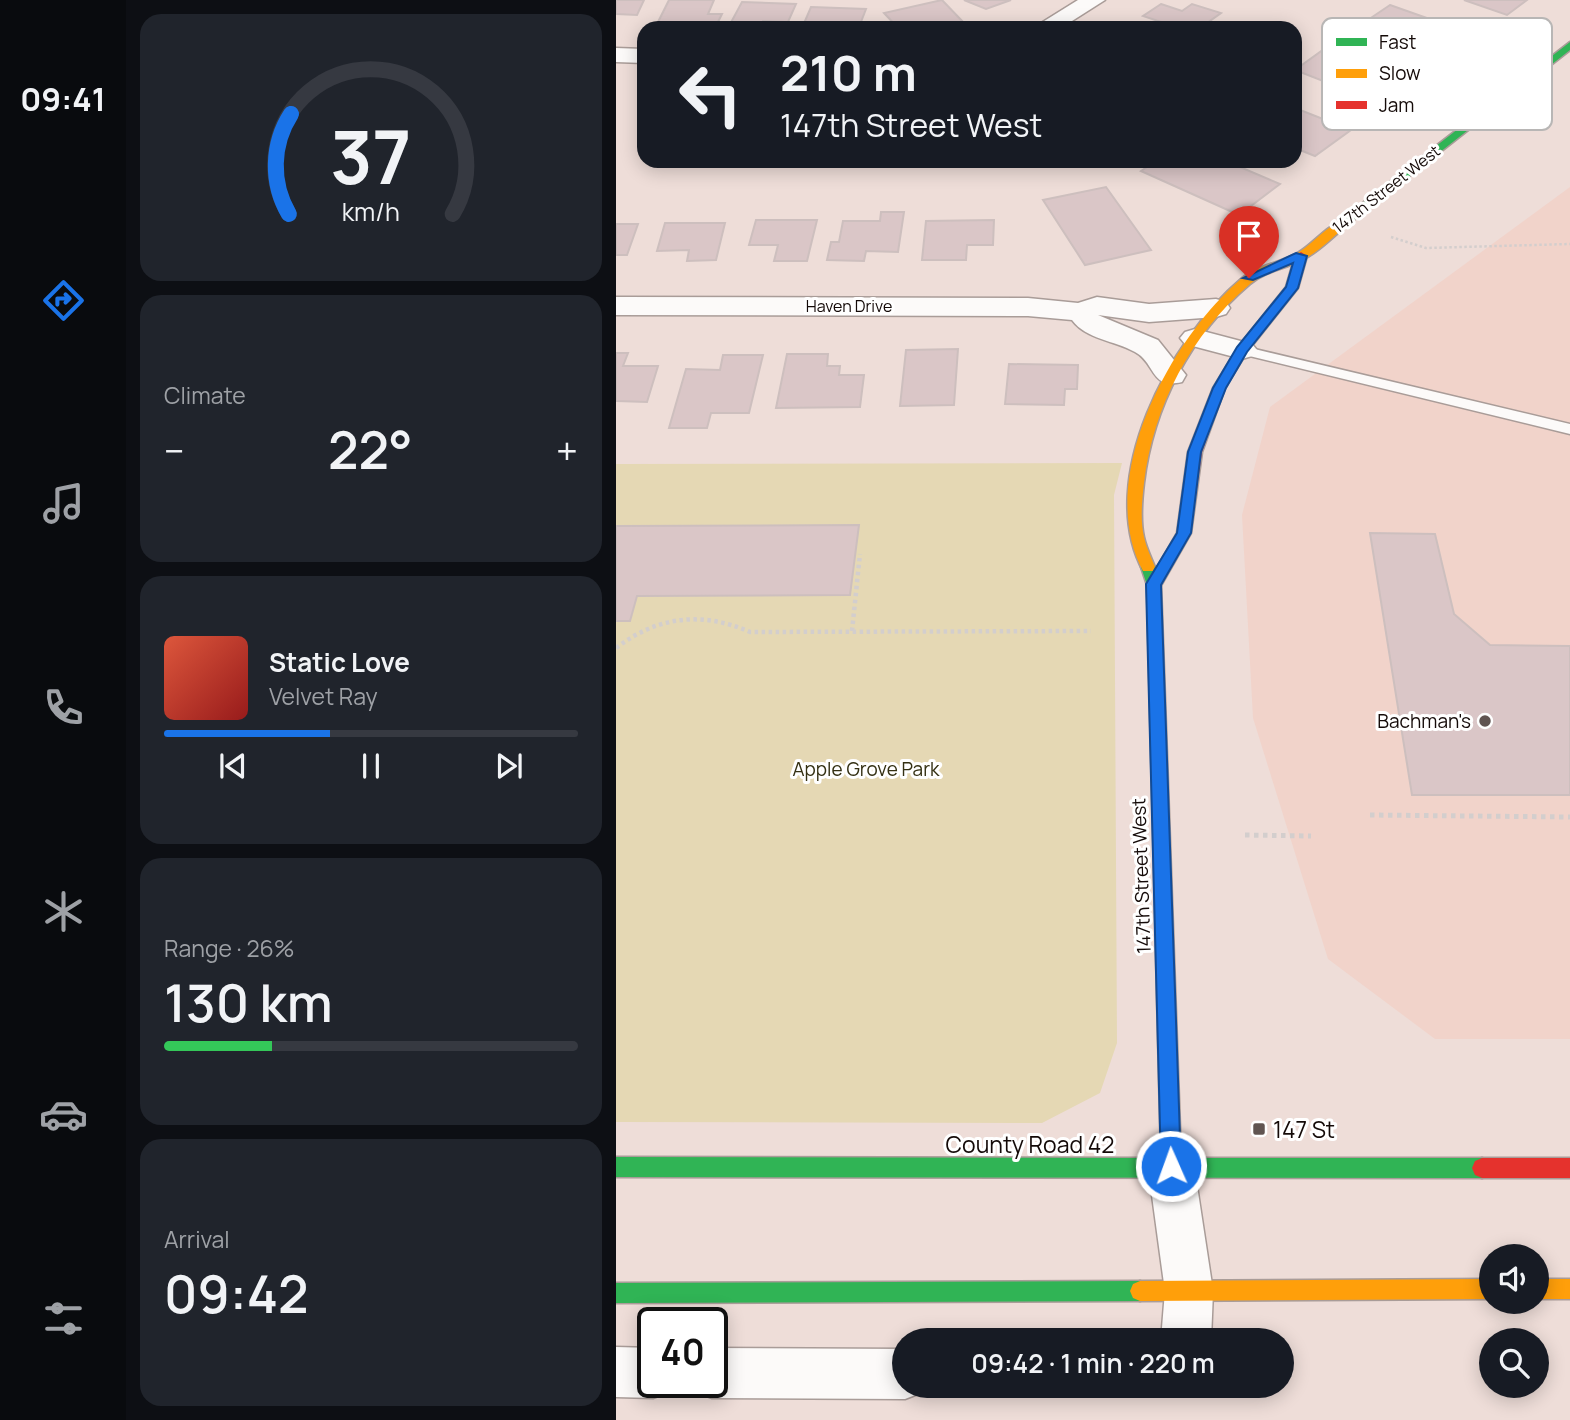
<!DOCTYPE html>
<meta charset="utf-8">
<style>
:root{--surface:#171b24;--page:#20242c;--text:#f1f3f6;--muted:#9ea1a6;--line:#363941;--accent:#1a73e8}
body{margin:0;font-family:Manrope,sans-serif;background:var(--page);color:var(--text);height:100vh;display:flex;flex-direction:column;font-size:26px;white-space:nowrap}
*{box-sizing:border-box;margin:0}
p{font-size:23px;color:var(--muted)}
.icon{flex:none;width:38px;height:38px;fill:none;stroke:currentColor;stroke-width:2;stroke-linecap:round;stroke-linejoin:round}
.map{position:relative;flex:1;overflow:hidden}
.details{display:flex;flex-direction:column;gap:14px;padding:14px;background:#0d0f14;width:490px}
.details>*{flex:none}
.top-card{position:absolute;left:21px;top:21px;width:665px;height:147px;border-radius:21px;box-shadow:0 4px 18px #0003;background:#171b24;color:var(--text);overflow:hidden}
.buttons{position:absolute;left:863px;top:1244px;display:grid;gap:14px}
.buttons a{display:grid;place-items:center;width:70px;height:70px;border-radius:50%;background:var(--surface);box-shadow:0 4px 18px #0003;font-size:35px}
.speed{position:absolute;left:21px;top:1307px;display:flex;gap:14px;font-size:35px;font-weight:700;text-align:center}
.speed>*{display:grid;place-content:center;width:91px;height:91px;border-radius:50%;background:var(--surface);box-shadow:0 4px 18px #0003;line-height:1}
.speed .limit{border:4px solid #111;border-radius:10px;background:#fff;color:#111}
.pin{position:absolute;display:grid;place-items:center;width:60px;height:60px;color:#fff;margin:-72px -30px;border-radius:50% 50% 50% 0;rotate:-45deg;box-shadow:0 0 7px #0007}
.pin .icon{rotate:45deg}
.me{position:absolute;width:77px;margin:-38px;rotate:358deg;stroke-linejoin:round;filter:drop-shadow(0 0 5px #0008)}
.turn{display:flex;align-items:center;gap:24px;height:147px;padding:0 28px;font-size:32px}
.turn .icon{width:91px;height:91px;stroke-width:2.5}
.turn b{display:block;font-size:49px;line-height:60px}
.big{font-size:52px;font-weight:600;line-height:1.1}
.details .card{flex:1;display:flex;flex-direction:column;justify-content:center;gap:10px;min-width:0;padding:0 24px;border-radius:21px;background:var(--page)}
.details .dial{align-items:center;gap:0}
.dial svg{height:182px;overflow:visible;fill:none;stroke:var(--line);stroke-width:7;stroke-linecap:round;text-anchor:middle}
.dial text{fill:var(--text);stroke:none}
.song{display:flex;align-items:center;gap:21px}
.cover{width:84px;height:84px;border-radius:10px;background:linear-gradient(135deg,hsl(10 70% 55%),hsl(0 70% 35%))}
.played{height:7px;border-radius:4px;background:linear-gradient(90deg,var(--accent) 40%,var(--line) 40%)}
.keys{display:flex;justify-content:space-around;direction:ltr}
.heat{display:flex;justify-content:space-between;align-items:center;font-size:38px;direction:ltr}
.charge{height:10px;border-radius:5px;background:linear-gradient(90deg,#34c759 26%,var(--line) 0)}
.trip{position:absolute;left:276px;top:1328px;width:402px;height:70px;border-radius:35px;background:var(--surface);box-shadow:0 4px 18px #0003;font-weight:600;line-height:70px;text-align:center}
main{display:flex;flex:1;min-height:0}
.menu{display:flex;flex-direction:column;width:126px;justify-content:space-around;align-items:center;background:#090b0e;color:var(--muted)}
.menu .icon{width:49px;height:49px}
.menu .selected{color:var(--accent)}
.menu b{font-size:32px;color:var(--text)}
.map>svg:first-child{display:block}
.built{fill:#f1d3ca}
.green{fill:#e5d8b4}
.building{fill:#dac6c7;stroke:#cdbfbe;stroke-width:2}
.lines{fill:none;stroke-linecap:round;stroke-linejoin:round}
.lane-casing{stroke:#a99c98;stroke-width:3}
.street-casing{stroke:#a99c98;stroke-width:3}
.fast-casing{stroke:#a99c98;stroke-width:3}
.slow-casing{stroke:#a99c98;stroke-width:3}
.jam-casing{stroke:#a99c98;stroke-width:3}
.path-far2{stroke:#d3cecd;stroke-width:2.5;stroke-dasharray:2.5 2.5;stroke-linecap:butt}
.path-far1{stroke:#d3cecd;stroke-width:4.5;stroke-dasharray:3.5 3.5;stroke-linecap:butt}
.path{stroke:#d3cecd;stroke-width:5;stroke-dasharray:4.5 4.5;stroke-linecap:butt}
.lane{fill:#fcfaf9;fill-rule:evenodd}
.street{fill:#fcfaf9;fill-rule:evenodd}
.fast{fill:#30b455;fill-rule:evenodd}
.slow{fill:#ff9f0a;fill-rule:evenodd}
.jam{fill:#e5322d;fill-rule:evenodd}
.route{fill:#1a73e8;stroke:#114b97;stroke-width:2}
.poi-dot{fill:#605451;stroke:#fff;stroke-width:2.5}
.labels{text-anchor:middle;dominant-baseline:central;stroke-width:6;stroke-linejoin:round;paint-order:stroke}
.far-street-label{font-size:16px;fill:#140a08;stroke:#fff}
.poi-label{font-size:19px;fill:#140a08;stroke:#fff;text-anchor:end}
.park-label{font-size:19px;fill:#343013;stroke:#fff}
.street-label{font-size:19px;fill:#140a08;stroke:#fff}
.near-poi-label{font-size:23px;fill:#140a08;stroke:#fff;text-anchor:start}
.near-street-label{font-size:23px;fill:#140a08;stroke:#fff}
.key{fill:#fff;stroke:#b8b6b5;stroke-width:2}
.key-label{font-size:19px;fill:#140a08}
</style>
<main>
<nav class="menu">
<b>09:41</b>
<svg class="icon selected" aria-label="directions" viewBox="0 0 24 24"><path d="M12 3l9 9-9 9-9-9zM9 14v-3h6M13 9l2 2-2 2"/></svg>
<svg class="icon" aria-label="music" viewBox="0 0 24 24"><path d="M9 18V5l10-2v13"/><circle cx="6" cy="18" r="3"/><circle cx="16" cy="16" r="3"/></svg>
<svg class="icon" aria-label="phone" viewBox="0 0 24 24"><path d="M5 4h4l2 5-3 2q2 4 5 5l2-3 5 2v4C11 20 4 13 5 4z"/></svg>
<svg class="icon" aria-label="climate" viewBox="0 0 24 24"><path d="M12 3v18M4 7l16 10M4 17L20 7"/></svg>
<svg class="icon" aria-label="car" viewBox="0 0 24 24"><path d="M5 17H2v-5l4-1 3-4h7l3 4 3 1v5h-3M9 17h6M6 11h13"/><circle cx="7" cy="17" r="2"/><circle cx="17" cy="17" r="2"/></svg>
<svg class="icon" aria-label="filters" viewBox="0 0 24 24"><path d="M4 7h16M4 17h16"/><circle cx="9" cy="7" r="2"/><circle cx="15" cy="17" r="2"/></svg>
</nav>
<section class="details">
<div class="card dial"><svg viewBox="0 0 100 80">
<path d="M14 69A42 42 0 1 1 86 69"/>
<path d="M14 69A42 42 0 0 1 15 25" stroke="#1a73e8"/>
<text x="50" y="56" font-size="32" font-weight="700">37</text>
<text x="50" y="72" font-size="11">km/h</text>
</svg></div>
<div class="card"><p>Climate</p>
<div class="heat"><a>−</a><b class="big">22°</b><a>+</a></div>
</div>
<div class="card">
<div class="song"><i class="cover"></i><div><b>Static Love</b><p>Velvet Ray</p></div></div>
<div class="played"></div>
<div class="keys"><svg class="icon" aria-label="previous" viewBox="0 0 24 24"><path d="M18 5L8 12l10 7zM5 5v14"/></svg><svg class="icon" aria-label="pause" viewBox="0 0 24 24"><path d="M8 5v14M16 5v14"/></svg><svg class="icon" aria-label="next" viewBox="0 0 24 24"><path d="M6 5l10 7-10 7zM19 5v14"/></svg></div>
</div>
<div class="card"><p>Range · 26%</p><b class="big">130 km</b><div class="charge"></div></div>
<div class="card"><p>Arrival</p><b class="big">09:42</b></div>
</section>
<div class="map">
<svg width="954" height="1420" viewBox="0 0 954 1420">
<rect width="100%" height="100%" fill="#eeddd8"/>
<polygon class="built" points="954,187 954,1039 819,1039 712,959 637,718 626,515 654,407"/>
<polygon class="green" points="506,463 498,495 501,1043 484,1093 426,1123 0,1122 0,464"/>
<g class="building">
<polygon points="0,0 28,0 21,15 0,14"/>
<polygon points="53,0 98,0 92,14 106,14 99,28 57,28 60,22 42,22"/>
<polygon points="326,0 350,25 323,28 318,22 282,28 268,13"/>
<polygon points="348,0 395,0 370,9"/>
<polygon points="848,0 911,0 891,15"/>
<polygon points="126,2 180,4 172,22 147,21 144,28 112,28"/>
<polygon points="545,4 566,11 576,4 605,13 584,28 563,28 527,16"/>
<polygon points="774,5 865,37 834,60 743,26"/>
<polygon points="195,7 250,9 243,27 186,28"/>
<polygon points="711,47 799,81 766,104 679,70"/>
<polygon points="679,108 735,130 699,156 679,148"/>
<polygon points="540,161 610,161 664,184 623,215 525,171"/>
<polygon points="490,187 535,250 469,265 427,200"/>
<polygon points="265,212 288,212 282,252 250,251 248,261 211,260 215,242 223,242 227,221 264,221"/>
<polygon points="140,220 201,220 191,261 158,261 162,245 133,245"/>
<polygon points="378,220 377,245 351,245 350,260 306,260 310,221"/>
<polygon points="49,223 109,223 100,260 71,261 73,250 41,251"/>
<polygon points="0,224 22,224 11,255 0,255"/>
<polygon points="342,349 338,405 284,406 290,350"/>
<polygon points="0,353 12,353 7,366 42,366 31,402 0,401"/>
<polygon points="171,354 212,354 211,366 224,366 223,375 248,375 244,407 160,408"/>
<polygon points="107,355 147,355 133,413 95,413 91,428 53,428 70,369 104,370"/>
<polygon points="393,364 462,365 461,389 449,389 448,405 389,404"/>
<polygon points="243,525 234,595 21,596 14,621 0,621 0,526"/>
<polygon points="754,533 819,534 838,614 874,645 954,646 954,795 796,795"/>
</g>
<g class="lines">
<defs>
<polygon id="lane" points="626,346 954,424 954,434 621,353 621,347"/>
<g id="street">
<polygon points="462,0 489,0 445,28 417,28"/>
<polygon points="0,48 28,49 28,63 0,62"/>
<path d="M0 297 412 298 462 303 481 297 533 304 600 299 610 302 614 308 610 314 600 317 533 322 482 315 542 340 570 375 566 382C534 390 540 363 519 352 498 340 471 340 456 320L412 316 0 315Z"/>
<polygon points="579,329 636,344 641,350 636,356 626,359 569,344 564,338 569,332"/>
<polygon points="555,1143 571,1150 578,1166 597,1291 595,1340 545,1340 549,1291 532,1166 539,1150"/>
<polygon points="0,1347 37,1348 37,1382 58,1382 55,1391 37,1398 0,1397"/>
<polygon points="96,1348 289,1349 289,1386 309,1386 307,1392 289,1399 96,1398 78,1391 75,1382 96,1382"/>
</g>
<g id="fast">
<polygon points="954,42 954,50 730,226 722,226 722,222"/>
<polygon points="532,562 539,567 545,585 565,1158 866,1158 873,1161 876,1168 873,1175 866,1178 0,1177 0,1157 545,1158 531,585 525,567"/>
<polygon points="524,1281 531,1284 534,1291 531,1298 524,1301 0,1303 0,1283"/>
</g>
<g id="slow">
<path d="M726 221 730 222V226C715 239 701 253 683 262 667 269 648 272 634 284 575 334 537 407 528 483 526 500 524 520 528 537 530 547 535 557 539 567L537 571H527C478 480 554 339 625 279 641 265 665 263 683 252 698 243 710 226 726 221Z"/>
<polygon points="875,1279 875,1299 524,1301 517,1298 514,1291 517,1284 524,1281"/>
<rect x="920" y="1279" width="34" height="20"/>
</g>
<g id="jam">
<polygon points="685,252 691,256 682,288 631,352 609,388 586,452 575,533 543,589 533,589 531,585 561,533 572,452 597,388 622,347 670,287 679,256"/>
<polygon points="866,1158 954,1158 954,1178 866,1178 859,1175 856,1168 859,1161"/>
</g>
</defs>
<use href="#lane" class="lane-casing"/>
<use href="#street" class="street-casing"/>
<use href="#fast" class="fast-casing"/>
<use href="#slow" class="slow-casing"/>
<use href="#jam" class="jam-casing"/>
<polyline class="path-far2" points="775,237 810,248 954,244"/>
<g class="path-far1">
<polyline points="236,631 244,554"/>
<path d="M0 648C42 616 86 611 134 632L475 631"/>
</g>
<g class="path">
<polyline points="754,815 954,817"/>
<polyline points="629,835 695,836"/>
</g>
<use href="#lane" class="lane"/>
<use href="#street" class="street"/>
<use href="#fast" class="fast"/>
<use href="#slow" class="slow"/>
<use href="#jam" class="jam"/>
</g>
<polygon class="route" points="680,253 691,256 682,288 631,352 610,388 585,452 575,533 545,585 565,1166 562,1173 555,1176 548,1173 545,1166 530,584 561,533 572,452 597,388 621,347 670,287 677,263 637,280 627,278"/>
<g class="poi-dot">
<circle cx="869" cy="721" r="7"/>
<rect x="636" y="1122" width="14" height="14" rx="3.5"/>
</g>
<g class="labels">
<g class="far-street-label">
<text transform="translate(770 189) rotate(-38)">147th Street West</text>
<text x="233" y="306">Haven Drive</text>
</g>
<g class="poi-label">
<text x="855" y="721">Bachman's</text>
</g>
<g class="park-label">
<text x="250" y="769">Apple Grove Park</text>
</g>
<g class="street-label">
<text transform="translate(525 876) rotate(-92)">147th Street West</text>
</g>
<g class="near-poi-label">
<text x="657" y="1129">147 St</text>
</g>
<g class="near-street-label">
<text x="414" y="1144">County Road 42</text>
</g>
</g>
<rect x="706" y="18" width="230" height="112" rx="10" class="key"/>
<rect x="720" y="38" width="31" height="8" fill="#30b455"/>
<rect x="720" y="69" width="31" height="9" fill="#ff9f0a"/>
<rect x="720" y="101" width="31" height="8" fill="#e5322d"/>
<g class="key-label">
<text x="763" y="49">Fast</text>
<text x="763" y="80">Slow</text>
<text x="763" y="112">Jam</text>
</g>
</svg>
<div class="buttons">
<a><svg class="icon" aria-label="sound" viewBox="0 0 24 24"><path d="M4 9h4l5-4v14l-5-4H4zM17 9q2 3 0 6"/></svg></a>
<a><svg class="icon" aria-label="search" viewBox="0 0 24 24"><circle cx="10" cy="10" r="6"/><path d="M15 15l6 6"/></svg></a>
</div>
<div class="speed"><div class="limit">40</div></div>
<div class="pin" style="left:633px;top:278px;background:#d93025"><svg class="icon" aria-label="arrive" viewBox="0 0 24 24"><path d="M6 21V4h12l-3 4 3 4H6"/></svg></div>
<svg class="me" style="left:555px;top:1166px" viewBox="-20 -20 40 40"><circle r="17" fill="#1a73e8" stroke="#fff" stroke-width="3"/><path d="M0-11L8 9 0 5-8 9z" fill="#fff"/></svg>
<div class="trip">09:42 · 1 min · 220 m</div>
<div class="top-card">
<div class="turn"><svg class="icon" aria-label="left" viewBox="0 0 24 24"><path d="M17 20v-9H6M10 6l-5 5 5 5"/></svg><div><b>210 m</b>147th Street West</div></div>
</div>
</div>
</main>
